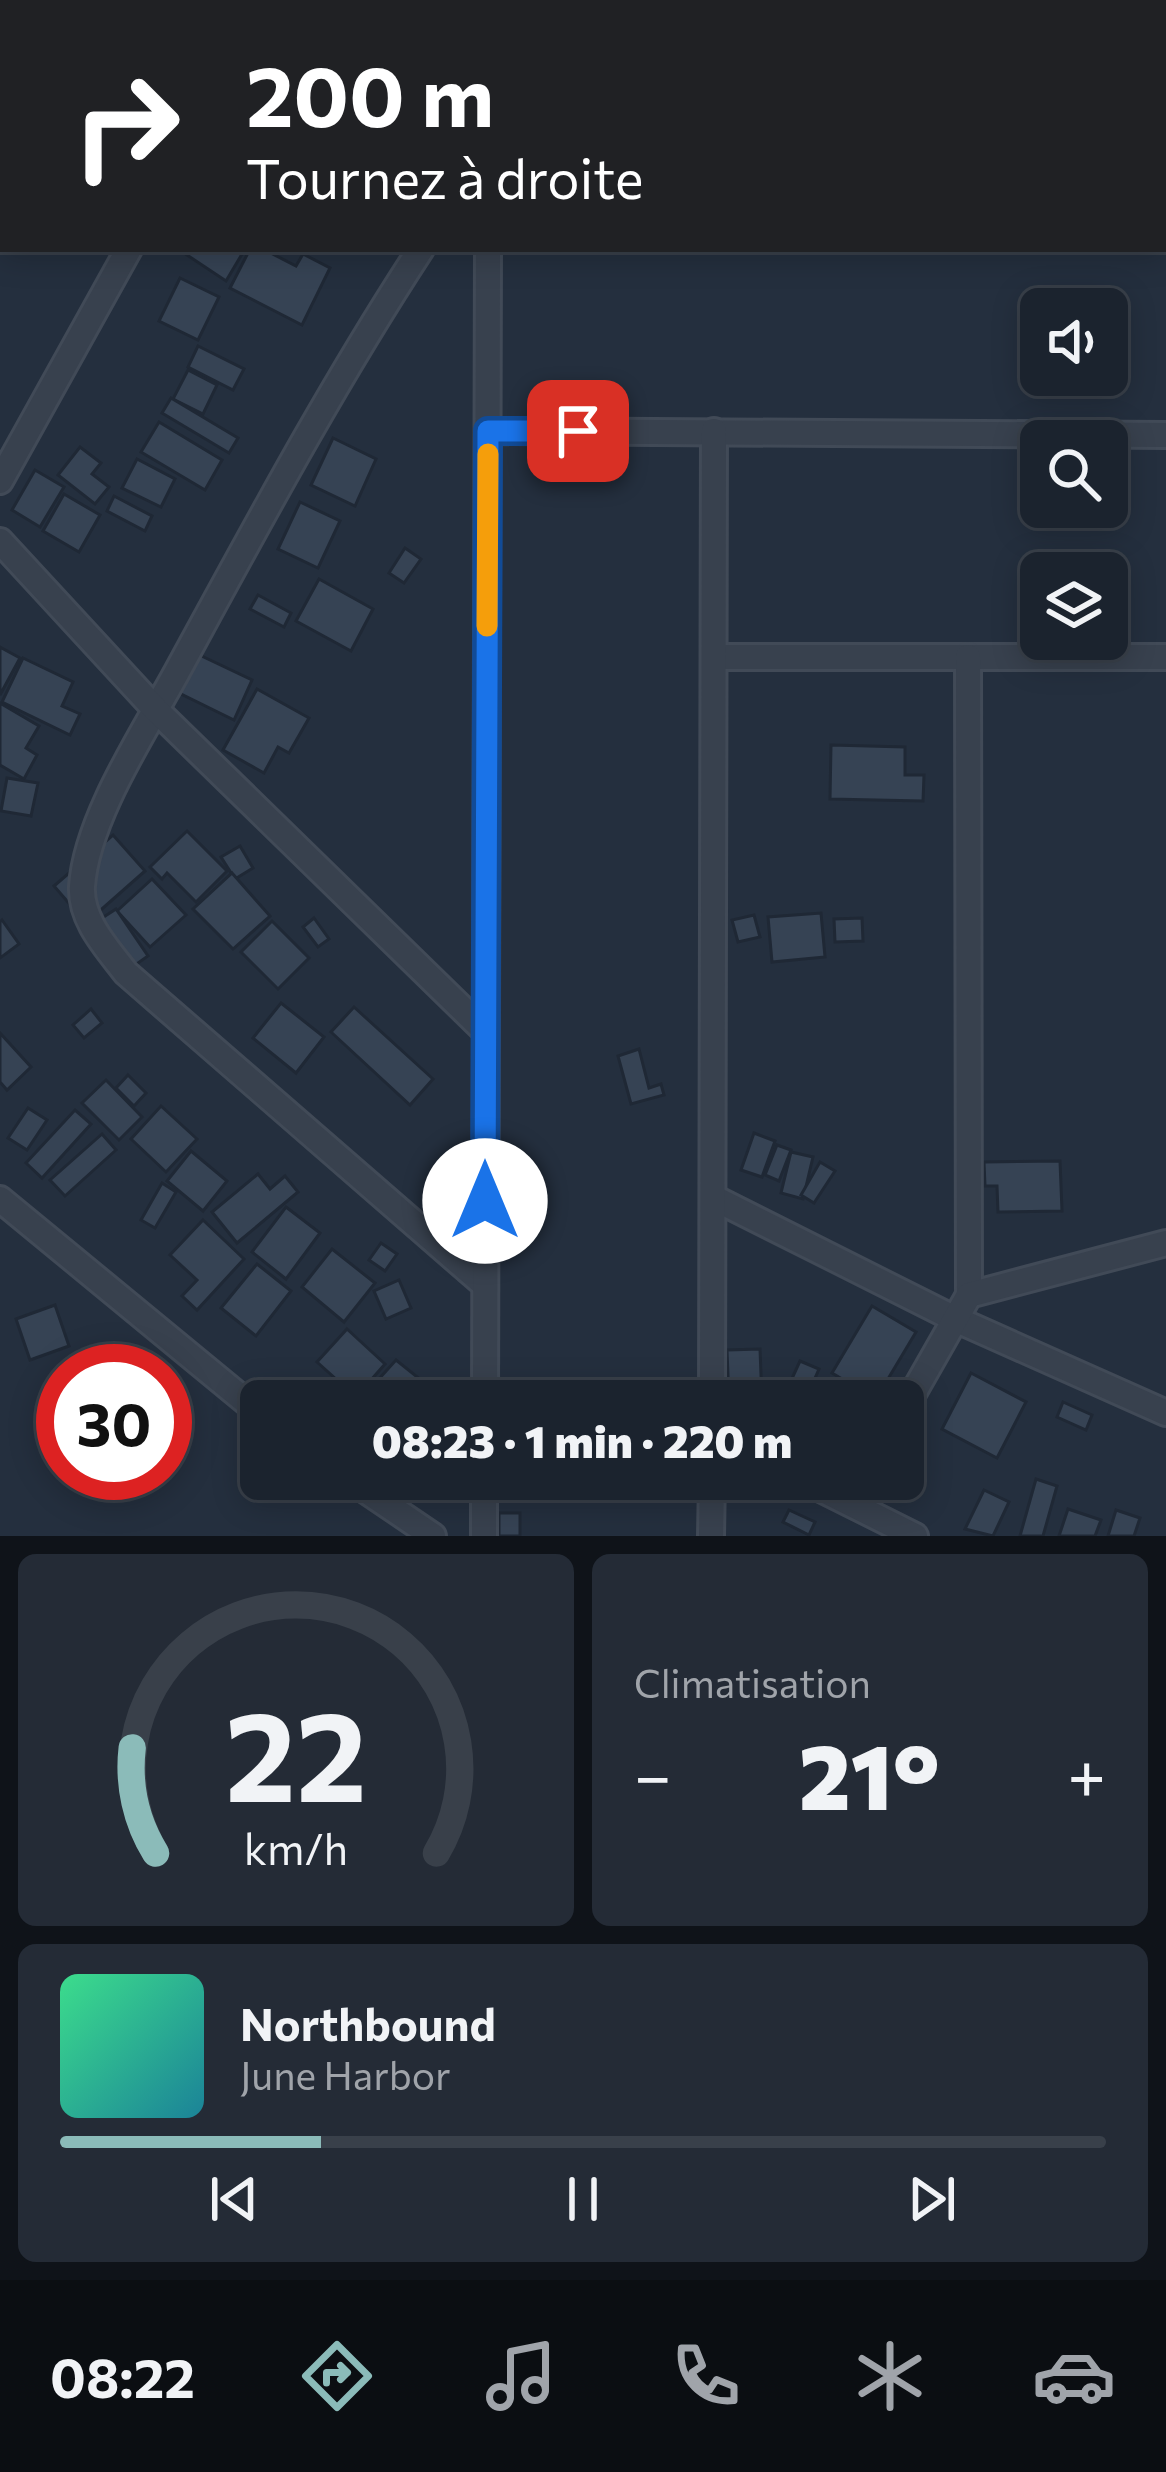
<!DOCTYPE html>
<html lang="fr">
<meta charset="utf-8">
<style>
:root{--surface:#1b232e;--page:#242b36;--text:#f1f3f6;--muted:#a0a4aa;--line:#39404a;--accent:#8bbbb9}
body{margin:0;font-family:Commissioner,sans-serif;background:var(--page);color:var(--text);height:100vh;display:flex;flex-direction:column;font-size:45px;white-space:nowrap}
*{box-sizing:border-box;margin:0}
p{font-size:39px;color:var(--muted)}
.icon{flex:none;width:66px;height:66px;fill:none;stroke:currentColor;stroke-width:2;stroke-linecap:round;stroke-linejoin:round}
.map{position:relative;height:1536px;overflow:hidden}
.side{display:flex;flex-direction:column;gap:18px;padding:18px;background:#0f1319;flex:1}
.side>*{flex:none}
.banner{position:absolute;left:0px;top:0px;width:1167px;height:252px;box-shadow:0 6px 30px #0003,0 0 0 3px var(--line);background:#202124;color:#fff;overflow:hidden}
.controls{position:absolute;left:1020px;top:288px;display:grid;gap:24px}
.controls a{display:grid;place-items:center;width:108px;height:108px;border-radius:18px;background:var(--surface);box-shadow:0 6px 30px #0003,0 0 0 3px var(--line);font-size:60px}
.speed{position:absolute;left:36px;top:1344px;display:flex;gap:24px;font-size:60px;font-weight:700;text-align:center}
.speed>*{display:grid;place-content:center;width:156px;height:156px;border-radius:50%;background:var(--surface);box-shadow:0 6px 30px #0003,0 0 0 3px var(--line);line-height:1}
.speed .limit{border:18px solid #d22;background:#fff;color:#111}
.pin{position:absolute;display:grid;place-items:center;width:102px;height:102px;color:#fff;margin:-51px;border-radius:24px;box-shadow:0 6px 18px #0006}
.me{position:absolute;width:132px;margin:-66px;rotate:0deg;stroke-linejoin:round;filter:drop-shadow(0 0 9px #0008)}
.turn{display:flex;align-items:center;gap:42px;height:252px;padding:0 48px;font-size:54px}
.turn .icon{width:156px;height:156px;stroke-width:2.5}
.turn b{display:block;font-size:84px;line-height:102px}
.big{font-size:90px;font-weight:800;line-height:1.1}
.side .card{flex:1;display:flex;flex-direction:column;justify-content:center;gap:18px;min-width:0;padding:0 42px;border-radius:18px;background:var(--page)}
.side .dial{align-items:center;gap:0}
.dial svg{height:312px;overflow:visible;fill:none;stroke:var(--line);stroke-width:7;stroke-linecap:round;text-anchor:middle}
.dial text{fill:var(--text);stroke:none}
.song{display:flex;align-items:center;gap:36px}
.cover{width:144px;height:144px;border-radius:18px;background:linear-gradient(135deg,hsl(150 70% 55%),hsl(190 70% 35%))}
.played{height:12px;border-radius:6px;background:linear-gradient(90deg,var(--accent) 25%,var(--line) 25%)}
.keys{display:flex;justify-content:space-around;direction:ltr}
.heat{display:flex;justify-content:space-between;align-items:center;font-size:66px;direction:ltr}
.side .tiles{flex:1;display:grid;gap:18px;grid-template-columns:1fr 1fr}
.card:last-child{grid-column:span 2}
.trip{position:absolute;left:240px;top:1380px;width:684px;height:120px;border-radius:18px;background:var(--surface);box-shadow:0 6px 30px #0003,0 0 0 3px var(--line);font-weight:800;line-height:120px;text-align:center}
.tabs{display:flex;height:192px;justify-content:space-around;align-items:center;background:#0b0e12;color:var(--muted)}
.tabs .icon{width:84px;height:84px}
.tabs .on{color:var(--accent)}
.tabs b{font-size:54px;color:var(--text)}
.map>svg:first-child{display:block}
.building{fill:#364354;stroke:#1f2835;stroke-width:3}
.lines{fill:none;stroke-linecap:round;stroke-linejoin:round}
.minor-casing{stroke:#414a57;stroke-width:30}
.minor{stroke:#38414e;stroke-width:24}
.route-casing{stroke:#114b97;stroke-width:30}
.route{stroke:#1a73e8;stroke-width:21}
.slow{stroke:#f59e0b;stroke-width:21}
</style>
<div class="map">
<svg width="1166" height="1536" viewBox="0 0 1166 1536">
<rect width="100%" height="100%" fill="#242f3e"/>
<g class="building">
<polygon points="178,249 245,249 226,281"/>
<polygon points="250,249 263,249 296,266 303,254 330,268 302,325 230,288"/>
<polygon points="180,278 219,297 198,340 159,321"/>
<polygon points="198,346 244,369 233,390 188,367"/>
<polygon points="188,370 217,385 203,414 173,399"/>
<polygon points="171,398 238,438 229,453 162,413"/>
<polygon points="159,422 222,460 205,490 141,452"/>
<polygon points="333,438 376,459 355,506 311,485"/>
<polygon points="80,447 101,463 92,474 109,487 95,504 58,475"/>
<polygon points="137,459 175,479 161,507 122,488"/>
<polygon points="35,470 64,487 40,527 12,510"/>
<polygon points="64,494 100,515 79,552 43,531"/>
<polygon points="114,496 152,516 145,531 107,511"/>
<polygon points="300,502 340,521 318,568 278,549"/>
<polygon points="405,548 421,559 404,583 389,573"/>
<polygon points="319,579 373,609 351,651 296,621"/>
<polygon points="258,595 291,613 284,627 250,609"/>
<polygon points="0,647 20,658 0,695"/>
<polygon points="191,651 252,680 234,720 173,690"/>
<polygon points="23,658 73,682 62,706 80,714 70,735 2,702"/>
<polygon points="257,689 309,718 289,753 278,747 264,773 223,750"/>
<polygon points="0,703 39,726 26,748 37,755 24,779 0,765"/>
<polygon points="831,745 905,747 905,775 924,775 923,801 830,799"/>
<polygon points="7,778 38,783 31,816 1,811"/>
<polygon points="187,831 227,871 196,902 167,873 162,879 150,867"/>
<polygon points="113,835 145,871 86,923 54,886"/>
<polygon points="240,846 253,868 235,879 221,857"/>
<polygon points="232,873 270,916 233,949 193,909"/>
<polygon points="152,879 186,915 150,947 117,911"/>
<polygon points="116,909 148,956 131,968 99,920"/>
<polygon points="821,913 825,957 772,962 768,917"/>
<polygon points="754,915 760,937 738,942 732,920"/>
<polygon points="314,918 329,939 318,947 303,927"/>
<polygon points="862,918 863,941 835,942 834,919"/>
<polygon points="2,920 19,944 0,958 0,922"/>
<polygon points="272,921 309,958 278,989 241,952"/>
<polygon points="281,1003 324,1037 296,1073 253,1038"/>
<polygon points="354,1007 433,1079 410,1105 331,1032"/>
<polygon points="91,1009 102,1023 84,1038 73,1025"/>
<polygon points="0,1033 31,1067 7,1090 0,1082"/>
<polygon points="639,1049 649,1088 661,1084 664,1095 631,1104 618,1056"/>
<polygon points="128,1075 146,1093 134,1106 116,1088"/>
<polygon points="106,1080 142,1117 119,1140 82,1103"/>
<polygon points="161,1106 197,1139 166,1172 131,1139"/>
<polygon points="28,1108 47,1120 27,1150 8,1138"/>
<polygon points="75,1110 91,1124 42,1178 26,1163"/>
<polygon points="754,1133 775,1141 762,1177 741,1170"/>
<polygon points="102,1134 116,1150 65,1196 50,1180"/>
<polygon points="777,1145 791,1150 779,1181 765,1175"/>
<polygon points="191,1151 227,1181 203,1211 167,1181"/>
<polygon points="791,1152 813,1157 803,1199 781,1193"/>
<polygon points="1060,1161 1062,1211 998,1212 997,1186 985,1186 984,1162"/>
<polygon points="820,1162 835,1171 814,1203 801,1195"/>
<polygon points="258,1174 270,1189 285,1176 298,1192 237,1243 212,1212"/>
<polygon points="162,1183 176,1192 155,1228 141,1220"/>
<polygon points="286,1207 320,1233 286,1279 252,1252"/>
<polygon points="203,1220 244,1259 197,1310 182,1296 197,1280 170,1255"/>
<polygon points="381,1243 397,1254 385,1271 369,1260"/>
<polygon points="332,1249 375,1283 344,1322 302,1287"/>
<polygon points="257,1264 291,1291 256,1336 221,1308"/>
<polygon points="399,1280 411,1308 386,1319 374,1291"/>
<polygon points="55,1305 69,1346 30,1360 16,1319"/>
<polygon points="872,1306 916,1332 876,1399 832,1373"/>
<polygon points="347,1329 385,1364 356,1397 317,1362"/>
<polygon points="760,1349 762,1401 729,1401 727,1350"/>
<polygon points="396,1360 421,1380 405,1401 359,1401"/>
<polygon points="800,1361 819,1369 808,1394 789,1385"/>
<polygon points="971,1373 1026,1402 997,1458 942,1429"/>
<polygon points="1063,1402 1092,1415 1086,1430 1057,1417"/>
<polygon points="1036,1479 1057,1486 1043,1536 1020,1536"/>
<polygon points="984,1490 1009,1502 993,1536 965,1529"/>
<polygon points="1068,1509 1101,1520 1095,1536 1059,1536"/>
<polygon points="789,1510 815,1522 809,1535 783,1522"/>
<polygon points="1116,1510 1140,1518 1134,1536 1108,1536"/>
<rect x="499" y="1513" width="21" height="23"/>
</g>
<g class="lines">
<defs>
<g id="minor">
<polyline points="266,3 267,0"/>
<polyline points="489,3 489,0"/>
<path d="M421 249C332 385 256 527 178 670 145 731 87 817 82 886 80 920 107 948 126 973L485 1285"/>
<polyline points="488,431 1166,435"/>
<polyline points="0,481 129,249"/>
<polyline points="0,541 156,710 486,1032"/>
<polyline points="717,657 1166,657"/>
<polyline points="968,657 969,1295"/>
<polyline points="714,1198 953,1318 1166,1413"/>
<polyline points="0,1199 261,1414"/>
<polyline points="485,1401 488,249"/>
<polyline points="712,1401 714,431"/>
<polyline points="903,1411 969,1295 1166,1243"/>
<polyline points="349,1479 433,1536"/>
<polyline points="772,1479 805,1481 915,1536"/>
<polyline points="484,1536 484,1479"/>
<polyline points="711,1536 712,1479"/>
</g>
</defs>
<use href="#minor" class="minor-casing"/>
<use href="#minor" class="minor"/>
</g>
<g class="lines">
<defs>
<polyline id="route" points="485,1201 488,431 578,431"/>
</defs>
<use href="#route" class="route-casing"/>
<use href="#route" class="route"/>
<polyline class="slow" points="487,626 488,454"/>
</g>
</svg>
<div class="controls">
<a><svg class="icon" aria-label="sound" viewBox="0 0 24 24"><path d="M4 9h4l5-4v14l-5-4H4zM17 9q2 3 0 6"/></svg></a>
<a><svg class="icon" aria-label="search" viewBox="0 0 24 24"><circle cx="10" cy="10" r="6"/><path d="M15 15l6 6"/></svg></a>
<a><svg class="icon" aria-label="layers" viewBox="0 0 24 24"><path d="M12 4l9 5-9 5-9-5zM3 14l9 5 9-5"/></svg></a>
</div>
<div class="speed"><div class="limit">30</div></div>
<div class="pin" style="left:578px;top:431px;background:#d93025"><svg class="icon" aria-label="arrive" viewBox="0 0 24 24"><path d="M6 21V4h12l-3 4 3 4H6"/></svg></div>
<svg class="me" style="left:485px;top:1201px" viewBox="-20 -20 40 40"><circle r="19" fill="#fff"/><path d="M0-13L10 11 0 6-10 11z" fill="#1a73e8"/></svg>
<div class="trip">08:23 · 1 min · 220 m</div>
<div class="banner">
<div class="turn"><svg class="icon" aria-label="right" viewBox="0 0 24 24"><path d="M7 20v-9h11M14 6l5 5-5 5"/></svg><div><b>200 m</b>Tournez à droite</div></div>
</div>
</div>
<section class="side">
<div class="tiles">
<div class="card dial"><svg viewBox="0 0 100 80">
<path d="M14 69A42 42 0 1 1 86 69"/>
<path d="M14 69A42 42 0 0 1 8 42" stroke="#8bbbb9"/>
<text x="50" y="56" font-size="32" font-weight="700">22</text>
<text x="50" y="72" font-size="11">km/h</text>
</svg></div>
<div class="card"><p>Climatisation</p>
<div class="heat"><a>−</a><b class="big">21°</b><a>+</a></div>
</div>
<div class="card">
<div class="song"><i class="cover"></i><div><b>Northbound</b><p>June Harbor</p></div></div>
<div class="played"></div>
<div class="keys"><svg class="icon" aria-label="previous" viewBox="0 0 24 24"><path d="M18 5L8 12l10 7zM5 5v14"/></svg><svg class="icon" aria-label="pause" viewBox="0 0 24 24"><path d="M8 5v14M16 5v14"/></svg><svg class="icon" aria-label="next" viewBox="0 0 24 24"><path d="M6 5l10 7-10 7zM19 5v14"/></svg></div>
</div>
</div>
</section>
<nav class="tabs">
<b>08:22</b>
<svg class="icon on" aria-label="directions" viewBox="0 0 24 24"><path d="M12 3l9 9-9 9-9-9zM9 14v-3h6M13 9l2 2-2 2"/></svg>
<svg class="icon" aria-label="music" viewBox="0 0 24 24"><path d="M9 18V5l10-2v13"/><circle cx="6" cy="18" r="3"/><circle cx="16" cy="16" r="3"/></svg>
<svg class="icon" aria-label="phone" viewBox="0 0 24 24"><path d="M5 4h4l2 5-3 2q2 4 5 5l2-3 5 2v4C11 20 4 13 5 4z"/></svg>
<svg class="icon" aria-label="climate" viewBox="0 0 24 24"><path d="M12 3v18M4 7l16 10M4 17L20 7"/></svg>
<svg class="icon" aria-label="car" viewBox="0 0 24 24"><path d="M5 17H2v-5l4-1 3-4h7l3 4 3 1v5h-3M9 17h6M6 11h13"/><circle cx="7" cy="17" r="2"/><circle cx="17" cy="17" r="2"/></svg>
</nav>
